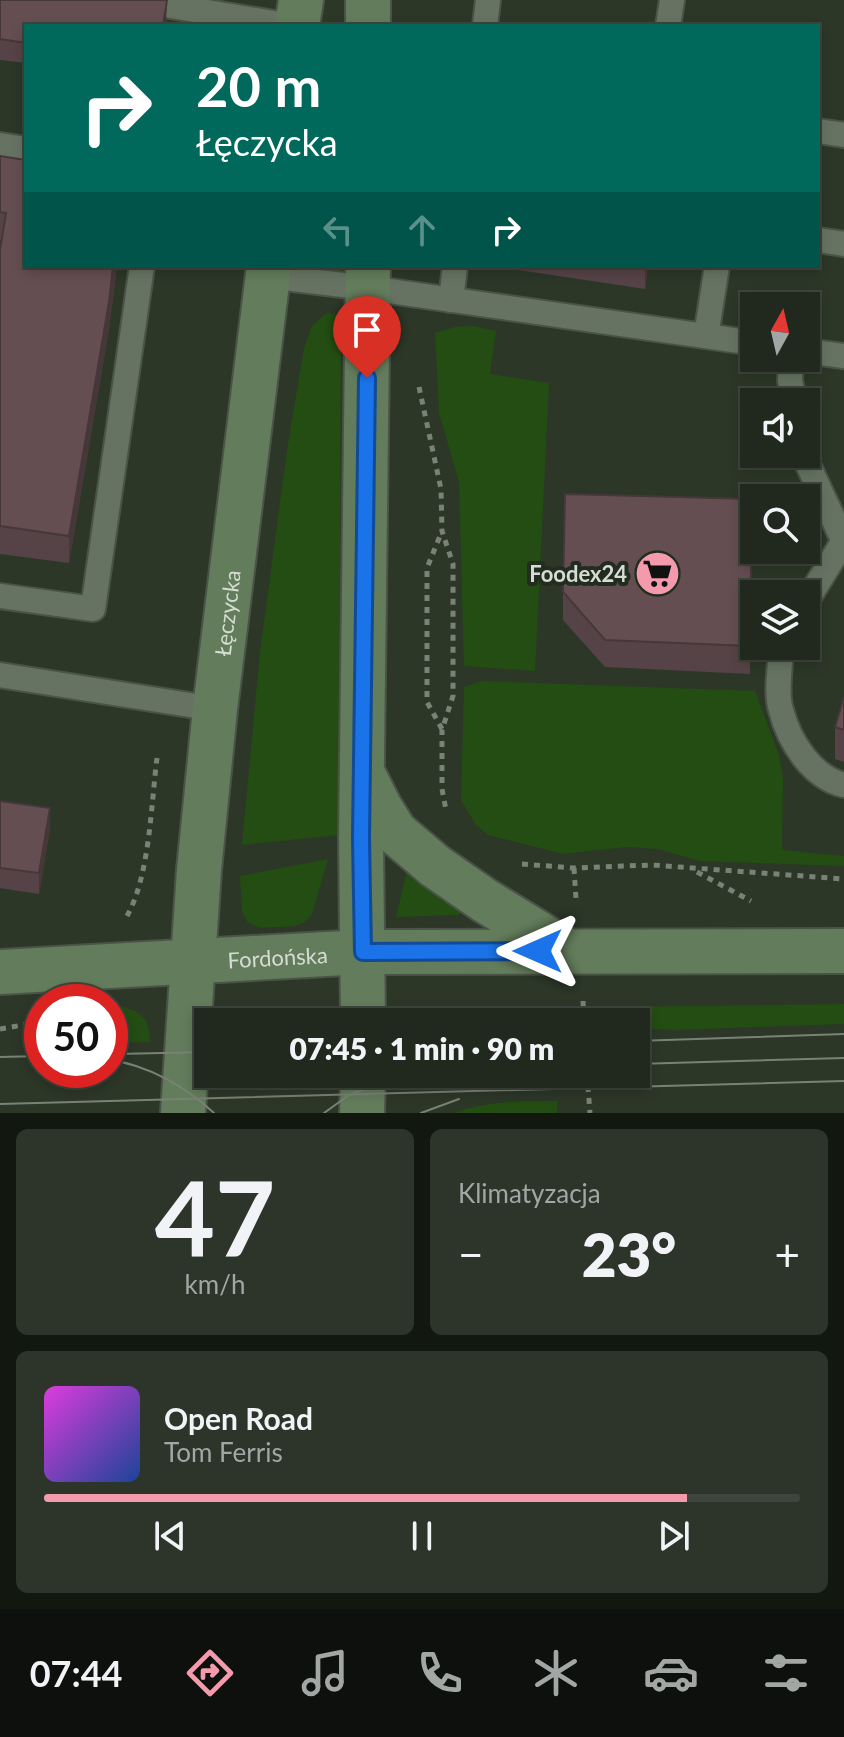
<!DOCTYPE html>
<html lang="pl">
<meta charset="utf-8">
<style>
:root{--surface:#21291e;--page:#2d352b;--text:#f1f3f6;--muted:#a2a6a4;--line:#3e453c;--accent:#f39aac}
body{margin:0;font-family:Lato,sans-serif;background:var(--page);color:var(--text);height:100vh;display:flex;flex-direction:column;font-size:30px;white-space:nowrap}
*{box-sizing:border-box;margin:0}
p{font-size:26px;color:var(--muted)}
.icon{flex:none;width:44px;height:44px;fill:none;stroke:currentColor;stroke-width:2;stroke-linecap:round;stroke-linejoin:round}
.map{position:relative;height:1113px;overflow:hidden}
.drawer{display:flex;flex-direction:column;gap:16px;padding:16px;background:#121710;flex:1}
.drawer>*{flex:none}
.banner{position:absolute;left:24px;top:24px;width:796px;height:244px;border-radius:0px;box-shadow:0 4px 12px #0003,0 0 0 2px var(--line);background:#00695c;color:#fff;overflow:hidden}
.needle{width:52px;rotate:8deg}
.fabs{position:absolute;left:740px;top:292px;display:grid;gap:16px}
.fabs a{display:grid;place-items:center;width:80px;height:80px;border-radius:0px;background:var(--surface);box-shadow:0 4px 12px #0003,0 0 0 2px var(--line);font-size:40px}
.speed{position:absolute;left:24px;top:984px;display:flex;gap:16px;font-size:40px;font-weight:700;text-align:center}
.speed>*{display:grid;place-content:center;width:104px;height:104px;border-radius:50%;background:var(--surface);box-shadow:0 4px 12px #0003,0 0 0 2px var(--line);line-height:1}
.speed .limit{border:12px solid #d22;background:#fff;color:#111}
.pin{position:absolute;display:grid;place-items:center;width:68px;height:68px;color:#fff;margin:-82px -34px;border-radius:50% 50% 50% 0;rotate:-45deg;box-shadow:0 0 8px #0007}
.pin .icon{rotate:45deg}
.me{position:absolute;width:88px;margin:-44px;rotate:270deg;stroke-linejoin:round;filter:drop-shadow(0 0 6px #0008)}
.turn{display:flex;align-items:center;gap:28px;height:168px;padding:0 40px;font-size:36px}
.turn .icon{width:104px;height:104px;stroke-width:2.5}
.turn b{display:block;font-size:56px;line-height:68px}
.lanes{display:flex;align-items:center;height:76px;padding:0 40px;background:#0003;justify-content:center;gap:40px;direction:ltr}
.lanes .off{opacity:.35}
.big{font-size:60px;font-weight:800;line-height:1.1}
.drawer .widget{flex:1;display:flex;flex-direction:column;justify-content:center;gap:12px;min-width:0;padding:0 28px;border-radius:12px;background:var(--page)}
.drawer .dial{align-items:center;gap:0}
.dial b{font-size:104px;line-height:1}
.song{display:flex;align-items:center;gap:24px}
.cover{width:96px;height:96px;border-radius:12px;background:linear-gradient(135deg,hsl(300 70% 55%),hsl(220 70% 35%))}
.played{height:8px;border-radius:4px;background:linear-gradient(90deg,var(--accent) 85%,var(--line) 85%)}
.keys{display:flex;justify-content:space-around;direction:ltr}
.heat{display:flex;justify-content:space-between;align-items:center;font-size:44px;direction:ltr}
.drawer .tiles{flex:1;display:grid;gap:16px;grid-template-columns:1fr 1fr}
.widget:last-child{grid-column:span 2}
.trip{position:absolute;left:194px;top:1008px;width:456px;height:80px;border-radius:0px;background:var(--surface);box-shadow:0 4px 12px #0003,0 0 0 2px var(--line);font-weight:800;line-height:80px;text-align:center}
.tabs{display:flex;height:128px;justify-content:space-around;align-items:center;background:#0d100c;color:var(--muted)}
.tabs .icon{width:56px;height:56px}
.tabs .active{color:var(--accent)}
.tabs b{font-size:36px;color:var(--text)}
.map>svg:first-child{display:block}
.green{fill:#234d12}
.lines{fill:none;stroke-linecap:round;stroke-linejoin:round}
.lane-casing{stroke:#4a5347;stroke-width:28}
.secondary-casing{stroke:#4a5347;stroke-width:48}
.path{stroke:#798276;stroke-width:5;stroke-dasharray:6 6;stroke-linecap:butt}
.lane{stroke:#667362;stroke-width:24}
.secondary{stroke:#637c5b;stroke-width:44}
.tram{stroke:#798276;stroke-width:2}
.wall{fill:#564347}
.shaded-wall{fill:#463739}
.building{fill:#644e52;stroke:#463739;stroke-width:2}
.route-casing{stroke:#114b97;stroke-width:20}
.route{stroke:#1a73e8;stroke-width:14}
.labels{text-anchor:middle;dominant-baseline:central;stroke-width:8;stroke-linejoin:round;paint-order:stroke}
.poi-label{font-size:22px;font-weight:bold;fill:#d5dcd3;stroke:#222d1f;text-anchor:end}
.street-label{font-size:22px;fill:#d5dcd3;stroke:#222d1f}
</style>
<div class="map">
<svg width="844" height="1113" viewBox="0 0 844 1113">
<rect width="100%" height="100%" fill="#2c3728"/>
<g class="green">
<polygon points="326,313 335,314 341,321 339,835 242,845 260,652 287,450 304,348 312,326"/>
<polygon points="474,326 496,331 490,374 549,383 535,671 464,666 459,482 439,413 435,333 455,327"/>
<polygon points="482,681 755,691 779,755 783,776 782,850 844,856 844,866 700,861 658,849 626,847 563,854 488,835 476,825 461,800 464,687"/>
<polygon points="328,859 312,914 305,922 294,926 261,928 248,923 242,911 240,876"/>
<polygon points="407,871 461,912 459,915 396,917"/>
<path d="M110 1004C136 1009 150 1014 150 1042L110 1043Z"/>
<polygon points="844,1004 844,1024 675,1030 636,1028 636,1022 620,1022 619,1007"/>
<polygon points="556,1011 556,1022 449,1022 479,1016"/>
<path d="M557 1101V1113H454C487 1101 522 1101 557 1101Z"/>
</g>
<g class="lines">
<defs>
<g id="lane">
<polyline points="134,0 292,26"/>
<polyline points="485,26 488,0"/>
<polyline points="668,26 672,0"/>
<polyline points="818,131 844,135"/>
<polyline points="0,145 26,149"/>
<polyline points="818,240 844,244"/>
<polyline points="268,276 368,288 754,343"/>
<polyline points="451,300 455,266"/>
<polyline points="706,336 717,266"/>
<polyline points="806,351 844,356"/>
<polyline points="791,358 790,380 794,402"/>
<polyline points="803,454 844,542"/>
<polyline points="0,596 93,609 142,266"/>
<polyline points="806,602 843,542"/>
<path d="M781 646C781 665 775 692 781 710 789 741 811 777 844 785"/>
<polyline points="0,675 215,709"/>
</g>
<g id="secondary">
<polyline points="368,0 368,26"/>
<polyline points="297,26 301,0"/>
<polyline points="364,776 380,808 395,832 435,866 484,900 567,951"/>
<path id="s1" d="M0 972 363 952 844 951"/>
<polyline points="363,1022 361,838 368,266"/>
<path id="s2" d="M183 1113 199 870 215 709 269 266"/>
<polyline points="362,1113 363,1074"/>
</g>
</defs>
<use href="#lane" class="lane-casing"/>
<use href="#secondary" class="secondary-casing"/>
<g class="path">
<polyline points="419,387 441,489 442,531 453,564 453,696 442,730 442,789 446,810"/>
<polyline points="442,729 427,702 427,568 442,531"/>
<polyline points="522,864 574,868 652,865 844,879"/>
<polyline points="574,868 576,899"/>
<polyline points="697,872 751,901"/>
<path d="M127 916C150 875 151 804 157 758"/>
<polyline points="583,1001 584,1022"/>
<polyline points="0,1029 34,1023 34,1017"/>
<polyline points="587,1074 590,1113"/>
</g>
<use href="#lane" class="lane"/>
<use href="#secondary" class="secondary"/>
<g class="tram">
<polyline points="636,1041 844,1034"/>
<polyline points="116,1054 208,1052"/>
<polyline points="0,1057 42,1056"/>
<path d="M110 1060C148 1065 186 1087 214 1113"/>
<polyline points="636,1064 844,1058"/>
<polyline points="0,1104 844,1081"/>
<polyline points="324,1113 349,1095 403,1074"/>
<polyline points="421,1113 459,1099"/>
</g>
</g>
<g class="wall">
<polygon points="0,0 167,21 166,26 26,26 26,63 0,60"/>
<polygon points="0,156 26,266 117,266 109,329 69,563 0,554 0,250 2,240 0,240"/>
<polygon points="512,266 648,266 645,289 512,269"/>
<polygon points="752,499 750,674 605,667 563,620 563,592"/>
<polygon points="844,697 844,762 835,759 835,727"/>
<polygon points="0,801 50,828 39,894 0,888"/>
</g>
<g class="shaded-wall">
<polygon points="167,0 166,26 163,26"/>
<polygon points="113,266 117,266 109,329 69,563 69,536"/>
<polygon points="645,266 648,266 645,289"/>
<polygon points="50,808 50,828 39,894 39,873"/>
</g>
<g class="building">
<polygon points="0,0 167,0 163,26 26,26 26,43 0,39"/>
<polygon points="0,156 26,160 26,266 113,266 109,302 69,536 0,526 0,250 6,213 0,212"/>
<polygon points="565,494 752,499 750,646 605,640 563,592"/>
<polygon points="844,697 844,730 835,727"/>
<polygon points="0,801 50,808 39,873 0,868"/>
</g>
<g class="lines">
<defs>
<polyline id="route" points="367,378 361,838 363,952 538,951"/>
</defs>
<use href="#route" class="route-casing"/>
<use href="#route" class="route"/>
</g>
<defs>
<symbol id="supermarket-disc" viewBox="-11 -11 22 22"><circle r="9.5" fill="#f39aac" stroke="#222d1f"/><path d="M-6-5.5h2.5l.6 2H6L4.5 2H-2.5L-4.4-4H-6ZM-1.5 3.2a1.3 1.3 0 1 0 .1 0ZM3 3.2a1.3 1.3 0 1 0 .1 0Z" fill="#111"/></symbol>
</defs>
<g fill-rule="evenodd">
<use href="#supermarket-disc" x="632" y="548" width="51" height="51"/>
</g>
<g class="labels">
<g class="poi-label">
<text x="627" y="573">Foodex24</text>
</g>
<g class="street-label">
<text stroke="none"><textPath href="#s2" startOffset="502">Łęczycka</textPath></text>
<text stroke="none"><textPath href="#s1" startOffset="278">Fordońska</textPath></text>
</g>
</g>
</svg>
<div class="fabs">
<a><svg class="needle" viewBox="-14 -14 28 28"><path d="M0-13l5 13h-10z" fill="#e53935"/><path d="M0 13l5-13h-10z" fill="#a2a6a4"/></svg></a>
<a><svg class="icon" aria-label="sound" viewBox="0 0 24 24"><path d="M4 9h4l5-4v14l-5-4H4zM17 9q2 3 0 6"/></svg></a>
<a><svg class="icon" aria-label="search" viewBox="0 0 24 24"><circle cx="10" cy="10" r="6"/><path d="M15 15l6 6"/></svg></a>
<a><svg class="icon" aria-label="layers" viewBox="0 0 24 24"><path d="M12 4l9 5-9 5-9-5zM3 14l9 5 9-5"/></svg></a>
</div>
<div class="speed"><div class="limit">50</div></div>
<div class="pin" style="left:367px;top:378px;background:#d93025"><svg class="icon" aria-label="arrive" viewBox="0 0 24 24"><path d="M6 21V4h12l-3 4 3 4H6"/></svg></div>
<svg class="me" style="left:538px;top:951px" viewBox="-20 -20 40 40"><path d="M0-17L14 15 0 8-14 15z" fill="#1a73e8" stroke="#fff" stroke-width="4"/></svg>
<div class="trip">07:45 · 1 min · 90 m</div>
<div class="banner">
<div class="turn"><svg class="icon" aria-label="right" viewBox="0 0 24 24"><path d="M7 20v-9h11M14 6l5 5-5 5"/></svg><div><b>20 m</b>Łęczycka</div></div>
<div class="lanes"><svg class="icon off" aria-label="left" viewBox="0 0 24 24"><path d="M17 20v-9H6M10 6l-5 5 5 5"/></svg><svg class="icon off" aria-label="ahead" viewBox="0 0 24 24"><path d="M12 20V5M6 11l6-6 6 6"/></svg><svg class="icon" aria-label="right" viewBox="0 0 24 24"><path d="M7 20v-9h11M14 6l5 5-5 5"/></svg></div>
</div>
</div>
<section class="drawer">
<div class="tiles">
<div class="widget dial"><b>47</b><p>km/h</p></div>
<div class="widget"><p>Klimatyzacja</p>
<div class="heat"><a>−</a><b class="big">23°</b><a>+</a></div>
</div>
<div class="widget">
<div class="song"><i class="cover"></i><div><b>Open Road</b><p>Tom Ferris</p></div></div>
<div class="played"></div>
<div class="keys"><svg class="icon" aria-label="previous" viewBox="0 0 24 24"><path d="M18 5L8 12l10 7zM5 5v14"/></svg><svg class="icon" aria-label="pause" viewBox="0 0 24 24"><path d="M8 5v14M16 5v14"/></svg><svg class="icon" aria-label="next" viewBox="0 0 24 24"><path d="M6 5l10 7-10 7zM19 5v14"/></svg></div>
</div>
</div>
</section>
<nav class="tabs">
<b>07:44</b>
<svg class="icon active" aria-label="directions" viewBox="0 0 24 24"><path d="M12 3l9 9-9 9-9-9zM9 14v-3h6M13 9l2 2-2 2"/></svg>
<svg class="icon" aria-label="music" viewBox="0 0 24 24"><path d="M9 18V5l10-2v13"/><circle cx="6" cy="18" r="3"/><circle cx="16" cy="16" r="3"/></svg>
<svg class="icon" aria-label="phone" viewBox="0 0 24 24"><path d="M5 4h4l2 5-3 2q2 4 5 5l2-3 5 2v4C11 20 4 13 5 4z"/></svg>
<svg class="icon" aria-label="climate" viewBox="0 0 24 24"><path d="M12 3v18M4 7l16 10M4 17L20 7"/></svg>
<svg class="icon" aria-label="car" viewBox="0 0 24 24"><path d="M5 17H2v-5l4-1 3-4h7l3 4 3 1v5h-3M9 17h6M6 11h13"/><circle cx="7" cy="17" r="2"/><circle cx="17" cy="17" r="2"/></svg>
<svg class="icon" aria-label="filters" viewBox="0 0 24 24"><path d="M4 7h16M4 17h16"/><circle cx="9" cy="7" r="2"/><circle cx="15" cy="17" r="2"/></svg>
</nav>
